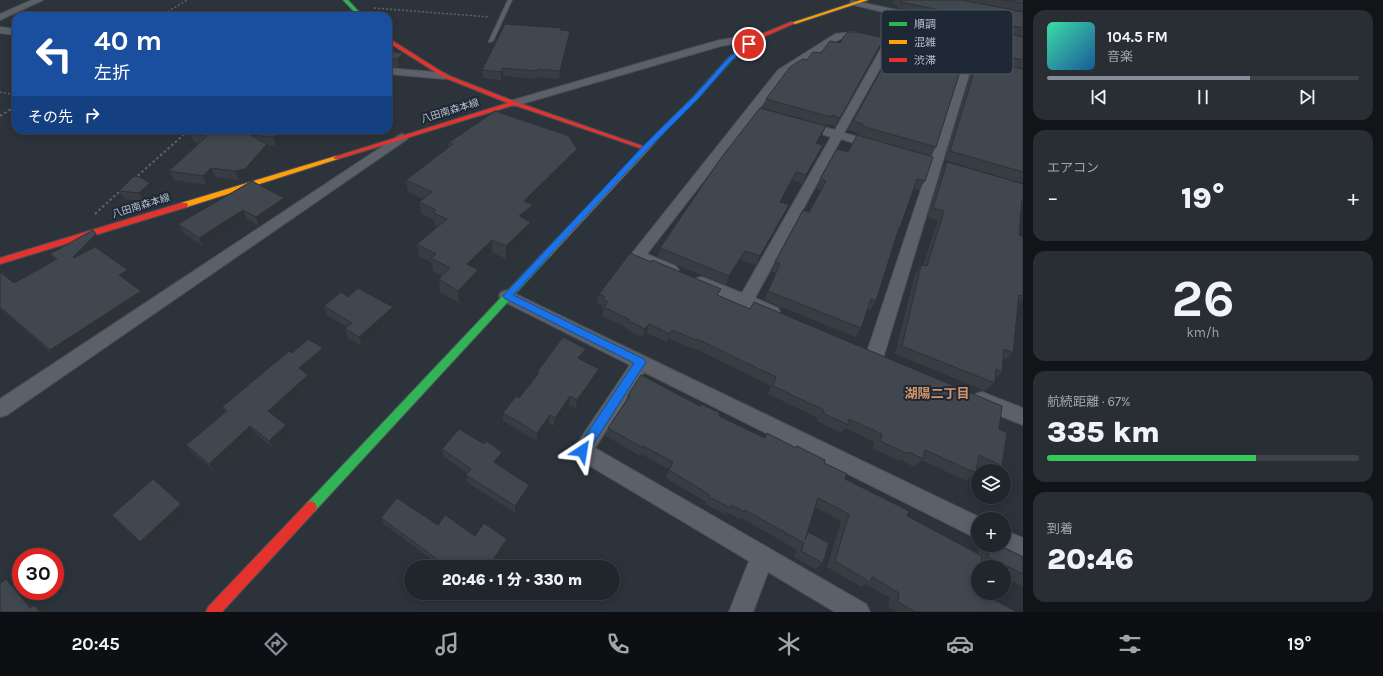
<!DOCTYPE html>
<html lang="ja">
<meta charset="utf-8">
<style>
:root{--surface:#21262c;--page:#292e34;--text:#f1f3f6;--muted:#a2a5a9;--line:#3e4348;--accent:#868e99}
body{margin:0;font-family:Karla,"Noto Sans JP",sans-serif;background:var(--page);color:var(--text);height:100vh;display:flex;flex-direction:column;font-size:15px;white-space:nowrap}
*{box-sizing:border-box;margin:0}
p{font-size:13px;color:var(--muted)}
.icon{flex:none;width:22px;height:22px;fill:none;stroke:currentColor;stroke-width:2;stroke-linecap:round;stroke-linejoin:round}
.map{position:relative;flex:1;overflow:hidden}
.drawer{display:flex;flex-direction:column;gap:10px;padding:10px;background:#121518;width:360px}
.drawer>*{flex:none}
.hud{position:absolute;left:12px;top:12px;width:380px;height:122px;border-radius:12px;box-shadow:0 2px 10px #0003,0 0 0 1px var(--line);background:#1a4fa0;color:#fff;overflow:hidden}
.buttons{position:absolute;left:971px;top:464px;display:grid;gap:8px}
.buttons a{display:grid;place-items:center;width:40px;height:40px;border-radius:50%;background:var(--surface);box-shadow:0 2px 10px #0003,0 0 0 1px var(--line);font-size:20px}
.speed{position:absolute;left:12px;top:548px;display:flex;gap:8px;font-size:20px;font-weight:700;text-align:center}
.speed>*{display:grid;place-content:center;width:52px;height:52px;border-radius:50%;background:var(--surface);box-shadow:0 2px 10px #0003,0 0 0 1px var(--line);line-height:1}
.speed .limit{border:6px solid #d22;background:#fff;color:#111}
.pin{position:absolute;display:grid;place-items:center;width:34px;height:34px;color:#fff;margin:-17px;border:2px solid #fff;border-radius:50%;box-shadow:0 1px 4px #0007}
.me{position:absolute;width:44px;margin:-22px;rotate:33deg;stroke-linejoin:round;filter:drop-shadow(0 0 3px #0008)}
.turn{display:flex;align-items:center;gap:14px;height:84px;padding:0 16px;font-size:18px}
.turn .icon{width:52px;height:52px;stroke-width:2.5}
.turn b{display:block;font-size:28px;line-height:34px}
.then{display:flex;align-items:center;height:38px;padding:0 16px;background:#0003;gap:8px;font-size:15px}
.big{font-size:30px;font-weight:800;line-height:1.1}
.drawer .widget{flex:1;display:flex;flex-direction:column;justify-content:center;gap:6px;min-width:0;padding:0 14px;border-radius:12px;background:var(--page)}
.drawer .dial{align-items:center;gap:0}
.dial b{font-size:52px;line-height:1}
.song{display:flex;align-items:center;gap:12px}
.cover{width:48px;height:48px;border-radius:6px;background:linear-gradient(135deg,hsl(160 70% 55%),hsl(210 70% 35%))}
.played{height:4px;border-radius:2px;background:linear-gradient(90deg,var(--accent) 65%,var(--line) 65%)}
.keys{display:flex;justify-content:space-around;direction:ltr}
.heat{display:flex;justify-content:space-between;align-items:center;font-size:22px;direction:ltr}
.charge{height:6px;border-radius:3px;background:linear-gradient(90deg,#34c759 67%,var(--line) 0)}
.trip{position:absolute;left:404px;top:560px;width:216px;height:40px;border-radius:20px;background:var(--surface);box-shadow:0 2px 10px #0003,0 0 0 1px var(--line);font-weight:800;line-height:40px;text-align:center}
.dock{display:flex;height:64px;justify-content:space-around;align-items:center;background:#0d0f12;color:var(--muted)}
.dock .icon{width:28px;height:28px}
.dock .on{color:var(--accent)}
.dock b{font-size:18px;color:var(--text)}
main{display:flex;flex:1;min-height:0}
.map>svg:first-child{display:block}
.lines{fill:none;stroke-linecap:round;stroke-linejoin:round}
.lane-casing{stroke:#4a4f58;stroke-width:2}
.street-casing{stroke:#4a4f58;stroke-width:2}
.fast-casing{stroke:#4a4f58;stroke-width:2}
.slow-casing{stroke:#4a4f58;stroke-width:2}
.jam-casing{stroke:#4a4f58;stroke-width:2}
.path-far1{stroke:#5e656a;stroke-width:1.5;stroke-dasharray:2 2;stroke-linecap:butt}
.path{stroke:#5e656a;stroke-width:2;stroke-dasharray:2.5 2.5;stroke-linecap:butt}
.lane{fill:#5c6169;fill-rule:evenodd}
.street{fill:#5c6169;fill-rule:evenodd}
.fast{fill:#30b455;fill-rule:evenodd}
.slow{fill:#ff9f0a;fill-rule:evenodd}
.jam{fill:#e5322d;fill-rule:evenodd}
.wall{fill:#383d44}
.shaded-wall{fill:#2e3237}
.building{fill:#41474f;stroke:#2e3237}
.route{fill:#1a73e8;stroke:#114b97}
.labels{text-anchor:middle;dominant-baseline:central;stroke-width:4;stroke-linejoin:round;paint-order:stroke}
.far-street-label{font-size:10px;fill:#b7bfcb;stroke:#1f2936}
.neighbourhood-label{font-size:13px;font-weight:bold;fill:#d69467;stroke:#1f2936}
.key{fill:#1f2936;stroke:#4d5663;stroke-width:1}
.key-label{font-size:11px;fill:#b7bfcb}
</style>
<main>
<div class="map">
<svg width="1023" height="612" viewBox="0 0 1023 612">
<rect width="100%" height="100%" fill="#2c333b"/>
<g class="lines">
<defs>
<polygon id="lane" points="508,0 512,0 493,41 489,42 489,41"/>
<g id="street">
<polygon points="32,0 43,0 0,20 0,14"/>
<polygon points="851,1 854,1 916,14 920,17 916,20 854,5 850,3"/>
<polygon points="0,27 16,29 16,35 0,33"/>
<polygon points="853,32 918,47 920,49 915,52 892,47 844,133 880,143 882,146 880,149 876,150 841,139 755,298 778,308 780,312 778,316 772,318 766,316 697,286 694,282 697,278 702,277 742,293 831,137 800,127 798,125 800,123 804,122 835,130 883,45 853,38 840,39 786,74 647,254 676,266 679,270 676,274 671,275 666,274 633,260 631,256 633,252 778,70 835,34"/>
<polygon points="759,34 764,37 762,39 721,46 518,105 514,106 509,103 510,101 695,47 720,40"/>
<polygon points="942,52 1023,71 1023,77 972,65 884,355 881,360 875,362 869,360 866,355 963,63 939,57 937,55"/>
<polygon points="388,68 445,73 450,76 445,79 388,74"/>
<polygon points="402,134 406,136 408,138 406,140 7,415 0,417 0,399 398,136"/>
<polygon points="507,290 983,519 978,519 978,539 644,372 595,448 866,604 870,612 835,612 768,572 753,612 729,612 749,561 575,457 572,451 630,365 501,300 499,296 501,292"/>
<polygon points="982,392 1023,408 1023,425 975,406 973,400 975,394"/>
<polygon points="1004,530 1023,538 1023,561 996,549 995,545 1004,545"/>
</g>
<g id="fast">
<polygon points="343,0 348,0 363,16 358,16"/>
<polygon points="547,251 550,252 551,254 550,256 315,511 311,513 307,511 305,507 307,503 544,252"/>
</g>
<g id="slow">
<polygon points="861,0 868,0 795,24 791,23"/>
<polygon points="666,124 671,125 550,256 544,256 543,254 544,252"/>
<polygon points="336,156 339,158 338,159 187,207 181,207 180,205 181,203"/>
</g>
<g id="jam">
<polygon points="791,22 795,23 761,38 732,60 698,98 670,126 666,126 666,124 694,96 728,58 757,36"/>
<polygon points="388,38 447,75 516,102 648,148 647,149 643,149 514,105 338,159 334,159 334,157 508,103 443,77 388,42"/>
<polygon points="181,203 187,203 188,205 187,207 0,264 0,258"/>
<polygon points="311,501 315,503 317,507 315,511 222,612 206,612 208,607 307,503"/>
</g>
</defs>
<use href="#lane" class="lane-casing"/>
<use href="#street" class="street-casing"/>
<use href="#fast" class="fast-casing"/>
<use href="#slow" class="slow-casing"/>
<use href="#jam" class="jam-casing"/>
<g class="path-far1">
<polyline points="374,8 490,17"/>
<polyline points="161,16 187,0"/>
<polyline points="0,92 16,95"/>
</g>
<g class="path">
<polyline points="0,116 16,106"/>
<polyline points="134,179 189,130"/>
<polyline points="95,214 121,190"/>
</g>
<use href="#lane" class="lane"/>
<use href="#street" class="street"/>
<use href="#fast" class="fast"/>
<use href="#slow" class="slow"/>
<use href="#jam" class="jam"/>
</g>
<g class="wall">
<polygon points="894,0 1023,0 1023,11 1007,9 1023,12 1023,181 1021,183 944,160 973,67 978,59 965,56 936,147 930,156 857,135 859,133 848,130 853,121 932,49 880,37 884,29 898,7 892,3"/>
<polygon points="561,30 570,31 570,39 559,79 537,77 537,79 503,76 501,80 483,78 482,70"/>
<polygon points="840,43 881,46 835,126 828,124 827,126 763,108 766,99 807,60"/>
<polygon points="388,51 404,61 399,67 388,67"/>
<polygon points="194,130 290,130 276,146 267,145 270,152 248,177 239,180 215,177 207,185 174,180 169,171 199,143 194,142 190,134"/>
<polygon points="822,135 817,143 819,153 802,184 792,180 780,202 785,214 756,265 741,260 726,285 658,257 660,248"/>
<polygon points="448,143 576,161 532,204 533,217 529,220 531,234 506,259 492,252 476,269 478,270 479,282 459,303 440,292 439,279 442,276 433,271 432,263 419,256 417,244 438,227 434,225 434,220 421,214 419,202 423,199 408,192 406,180 448,148"/>
<polygon points="837,149 925,181 919,190 913,189 900,228 897,233 876,301 870,310 868,309 861,328 855,337 764,300 776,273 770,271 775,262 809,212 821,190 816,188"/>
<polygon points="947,162 1023,184 1023,203 1022,204 1019,235 1023,237 1023,299 1018,304 1013,353 1003,361 1002,372 995,379 995,383 985,391 895,354 915,274 921,265 923,265 938,220 927,217 941,171"/>
<polygon points="252,181 288,207 259,226 247,219 204,247 184,233 178,224"/>
<polygon points="119,191 156,191 145,202 125,199"/>
<polygon points="103,243 98,249 134,279 129,282 141,291 147,300 58,359 0,308 0,272 14,283 55,260 50,254"/>
<polygon points="651,262 719,296 999,429 1002,466 996,471 985,471 977,467 976,473 966,481 922,460 914,467 901,460 900,461 873,449 874,442 845,428 841,433 817,421 818,418 768,394 771,386 694,348 693,349 669,339 667,342 646,333 643,337 627,330 627,328 602,316 604,309 602,308 602,305 597,303 599,294"/>
<polygon points="348,297 395,316 362,346 348,338 345,329 347,327 327,315 324,306"/>
<polygon points="323,348 326,357 307,374 308,375 312,383 276,417 286,425 291,433 274,449 256,434 215,472 193,453 186,445 225,412 222,407 292,353"/>
<polygon points="586,349 584,357 582,360 599,369 598,378 576,408 569,405 554,426 549,423 537,441 503,421 503,413 519,398 537,376 537,372"/>
<polygon points="628,395 719,416 764,438 767,433 796,448 797,446 824,463 845,479 907,516 978,554 978,547 982,545 999,545 1023,557 1023,587 1004,577 1004,567 984,567 981,565 977,590 1017,612 896,612 888,607 890,598 866,584 861,587 827,567 841,521 815,507 807,532 823,563 815,569 794,557 797,550 740,517 739,519 727,512 726,515 705,504 706,502 666,478 669,469 641,454 640,456 606,436 608,428 626,401"/>
<polygon points="442,449 502,459 498,465 529,492 515,513 467,482 466,475 467,473 444,457"/>
<polygon points="381,518 438,525 475,536 507,539 508,545 493,567 442,567 384,524"/>
</g>
<g class="shaded-wall">
<polygon points="570,31 570,39 559,79 560,71"/>
<polygon points="884,38 881,46 835,126 840,118"/>
<polygon points="403,53 404,61 399,67 398,59"/>
<polygon points="391,68 392,76 388,81 388,71"/>
<polygon points="503,68 503,76 501,80 501,72"/>
<polygon points="826,126 822,135 812,151 816,143"/>
<polygon points="279,130 290,130 276,146 273,137"/>
<polygon points="267,144 270,152 248,177 239,180 235,171"/>
<polygon points="823,145 819,153 802,184 806,175"/>
<polygon points="577,149 576,161 526,210 533,205 533,217 519,229 519,216 524,201"/>
<polygon points="211,168 215,177 207,185 203,176"/>
<polygon points="796,172 792,180 776,211 780,202"/>
<polygon points="150,183 156,191 145,202 139,193"/>
<polygon points="284,198 288,207 259,226 256,217"/>
<polygon points="789,205 785,214 756,265 760,256"/>
<polygon points="243,210 247,219 204,247 199,238"/>
<polygon points="531,222 531,234 506,259 506,246"/>
<polygon points="96,234 103,243 80,266 73,257"/>
<polygon points="492,240 492,252 468,277 467,264"/>
<polygon points="745,251 741,260 726,285 729,276"/>
<polygon points="128,270 134,279 126,284 119,275"/>
<polygon points="478,270 479,282 459,303 458,291"/>
<polygon points="141,291 147,300 58,359 50,350"/>
<polygon points="393,307 395,316 362,346 359,337"/>
<polygon points="649,324 646,333 643,337 645,329"/>
<polygon points="672,330 669,339 667,342 670,334"/>
<polygon points="323,348 326,357 303,377 299,368"/>
<polygon points="586,349 584,357 577,367 578,358"/>
<polygon points="599,369 598,378 576,408 577,400"/>
<polygon points="308,375 312,383 273,419 268,411"/>
<polygon points="570,396 569,405 554,426 555,418"/>
<polygon points="550,415 549,423 537,441 537,433"/>
<polygon points="286,425 291,433 274,449 269,441"/>
<polygon points="250,426 256,434 215,472 209,464"/>
<polygon points="502,452 502,459 494,470 494,462"/>
<polygon points="529,485 529,492 515,513 515,506"/>
<polygon points="181,504 188,511 149,548 140,542"/>
<polygon points="507,539 508,545 493,567 488,567"/>
<polygon points="6,579 19,585 21,587 21,591 24,591 36,606 46,610 48,612 40,612 30,608"/>
</g>
<g class="building">
<polygon points="902,0 962,0 1023,12 1023,28 901,2"/>
<polygon points="1001,0 1023,0 1023,3"/>
<polygon points="897,8 1023,37 1023,60 884,29"/>
<polygon points="505,24 561,28 560,30 570,31 560,71 538,69 537,71 503,68 501,72 482,70"/>
<polygon points="848,32 856,32 884,38 840,118 832,115 831,117 766,99 790,67 803,59 807,60 813,52 821,53 830,41 840,43 844,36"/>
<polygon points="897,41 965,56 936,147 862,126 863,124 853,121"/>
<polygon points="388,51 403,53 398,59 388,59"/>
<polygon points="978,59 1023,69 1023,172 950,151"/>
<polygon points="388,67 391,68 388,71"/>
<polygon points="760,108 826,126 816,143 823,145 806,175 796,172 780,202 789,205 760,256 745,251 729,276 660,248 721,158"/>
<polygon points="495,111 569,136 577,149 524,201 533,205 519,216 531,222 506,246 492,240 467,264 478,270 458,291 439,279 450,268 431,258 436,254 417,244 447,219 433,213 436,210 419,202 432,192 406,180 453,144 448,143"/>
<polygon points="194,130 279,130 273,137 250,135 267,144 245,169 235,171 211,168 203,176 169,171 207,136 190,134"/>
<polygon points="857,135 933,157 925,181 917,179 900,228 899,228 876,301 871,299 861,328 768,291 780,264 775,262 803,210 809,212 826,181 820,179 837,149 848,152"/>
<polygon points="947,162 1023,184 1023,201 1022,200 1019,235 1023,237 1023,296 1019,295 1013,353 1004,349 1002,372 996,369 995,383 902,346 921,265 927,266 944,211 933,208"/>
<polygon points="134,176 140,177 150,183 139,193 119,191"/>
<polygon points="252,181 284,198 256,217 243,210 199,238 178,224"/>
<polygon points="93,230 96,234 73,257 74,258 95,247 128,270 119,275 141,291 50,350 0,307 0,272 14,283 57,259 50,254"/>
<polygon points="630,253 651,262 652,260 721,289 717,295 750,309 754,302 1002,406 999,429 1007,433 1002,466 979,455 976,473 925,450 923,459 909,452 908,454 880,441 882,434 849,419 848,425 823,413 824,410 773,386 776,377 697,339 696,340 672,330 670,334 649,324 645,329 629,321 630,320 604,307 608,302 603,300 605,297 599,294"/>
<polygon points="358,288 393,307 359,337 345,329 352,323 324,306 341,292 348,297"/>
<polygon points="563,337 586,349 578,358 599,369 577,400 570,396 555,418 550,415 537,433 503,413 516,396 519,398 539,373 537,372"/>
<polygon points="308,339 323,348 299,368 308,375 268,411 286,425 269,441 250,426 209,464 186,445 227,411 222,407 289,351 292,353"/>
<polygon points="641,375 700,406 701,404 720,413 719,416 765,438 767,433 796,448 797,446 825,460 824,463 847,474 845,479 909,511 907,516 982,556 980,567 978,567 978,581 977,590 978,591 978,593 981,593 1017,612 915,612 898,602 899,593 872,577 870,582 835,561 849,514 818,498 805,540 808,532 829,543 823,563 801,551 804,543 745,510 744,512 732,505 731,508 709,497 710,495 669,470 673,462 643,446 643,448 608,428 630,396 628,395"/>
<polygon points="459,429 484,444 486,441 502,452 494,462 529,485 515,506 466,475 471,469 442,449"/>
<polygon points="153,479 181,504 140,542 112,515"/>
<polygon points="397,498 438,525 445,515 475,536 484,523 507,539 488,567 448,567 381,518"/>
<polygon points="989,545 999,545 1023,557 1023,574 988,557"/>
<polygon points="6,579 30,608 34,605 40,612 0,612 0,584"/>
</g>
<polygon class="route" points="747,43 752,44 732,60 698,99 648,149 513,295 644,359 646,362 586,455 582,456 578,455 577,451 578,447 634,363 504,298 503,296 643,146 694,96 728,58"/>
<g class="labels">
<g class="far-street-label">
<text transform="translate(450 111) rotate(-17)">八田南森本線</text>
<text transform="translate(141 206) rotate(-17)">八田南森本線</text>
</g>
<g class="neighbourhood-label">
<text x="937" y="393">湖陽二丁目</text>
</g>
</g>
<rect x="881" y="10" width="132" height="64" rx="6" class="key"/>
<rect x="889" y="22" width="18" height="4" fill="#30b455"/>
<rect x="889" y="40" width="18" height="4" fill="#ff9f0a"/>
<rect x="889" y="58" width="18" height="4" fill="#e5322d"/>
<g class="key-label">
<text x="914" y="28">順調</text>
<text x="914" y="46">混雑</text>
<text x="914" y="64">渋滞</text>
</g>
</svg>
<div class="buttons">
<a><svg class="icon" aria-label="layers" viewBox="0 0 24 24"><path d="M12 4l9 5-9 5-9-5zM3 14l9 5 9-5"/></svg></a>
<a>+</a>
<a>−</a>
</div>
<div class="speed"><div class="limit">30</div></div>
<div class="pin" style="left:749px;top:44px;background:#d93025"><svg class="icon" aria-label="arrive" viewBox="0 0 24 24"><path d="M6 21V4h12l-3 4 3 4H6"/></svg></div>
<svg class="me" style="left:582px;top:451px" viewBox="-20 -20 40 40"><path d="M0-17L14 15 0 8-14 15z" fill="#1a73e8" stroke="#fff" stroke-width="4"/></svg>
<div class="trip">20:46 · 1 分 · 330 m</div>
<div class="hud">
<div class="turn"><svg class="icon" aria-label="left" viewBox="0 0 24 24"><path d="M17 20v-9H6M10 6l-5 5 5 5"/></svg><div><b>40 m</b>左折</div></div>
<div class="then">その先<svg class="icon" aria-label="right" viewBox="0 0 24 24"><path d="M7 20v-9h11M14 6l5 5-5 5"/></svg></div>
</div>
</div>
<section class="drawer">
<div class="widget">
<div class="song"><i class="cover"></i><div><b>104.5 FM</b><p>音楽</p></div></div>
<div class="played"></div>
<div class="keys"><svg class="icon" aria-label="previous" viewBox="0 0 24 24"><path d="M18 5L8 12l10 7zM5 5v14"/></svg><svg class="icon" aria-label="pause" viewBox="0 0 24 24"><path d="M8 5v14M16 5v14"/></svg><svg class="icon" aria-label="next" viewBox="0 0 24 24"><path d="M6 5l10 7-10 7zM19 5v14"/></svg></div>
</div>
<div class="widget"><p>エアコン</p>
<div class="heat"><a>−</a><b class="big">19°</b><a>+</a></div>
</div>
<div class="widget dial"><b>26</b><p>km/h</p></div>
<div class="widget"><p>航続距離 · 67%</p><b class="big">335 km</b><div class="charge"></div></div>
<div class="widget"><p>到着</p><b class="big">20:46</b></div>
</section>
</main>
<nav class="dock">
<b>20:45</b>
<svg class="icon on" aria-label="directions" viewBox="0 0 24 24"><path d="M12 3l9 9-9 9-9-9zM9 14v-3h6M13 9l2 2-2 2"/></svg>
<svg class="icon" aria-label="music" viewBox="0 0 24 24"><path d="M9 18V5l10-2v13"/><circle cx="6" cy="18" r="3"/><circle cx="16" cy="16" r="3"/></svg>
<svg class="icon" aria-label="phone" viewBox="0 0 24 24"><path d="M5 4h4l2 5-3 2q2 4 5 5l2-3 5 2v4C11 20 4 13 5 4z"/></svg>
<svg class="icon" aria-label="climate" viewBox="0 0 24 24"><path d="M12 3v18M4 7l16 10M4 17L20 7"/></svg>
<svg class="icon" aria-label="car" viewBox="0 0 24 24"><path d="M5 17H2v-5l4-1 3-4h7l3 4 3 1v5h-3M9 17h6M6 11h13"/><circle cx="7" cy="17" r="2"/><circle cx="17" cy="17" r="2"/></svg>
<svg class="icon" aria-label="filters" viewBox="0 0 24 24"><path d="M4 7h16M4 17h16"/><circle cx="9" cy="7" r="2"/><circle cx="15" cy="17" r="2"/></svg>
<b>19°</b>
</nav>
